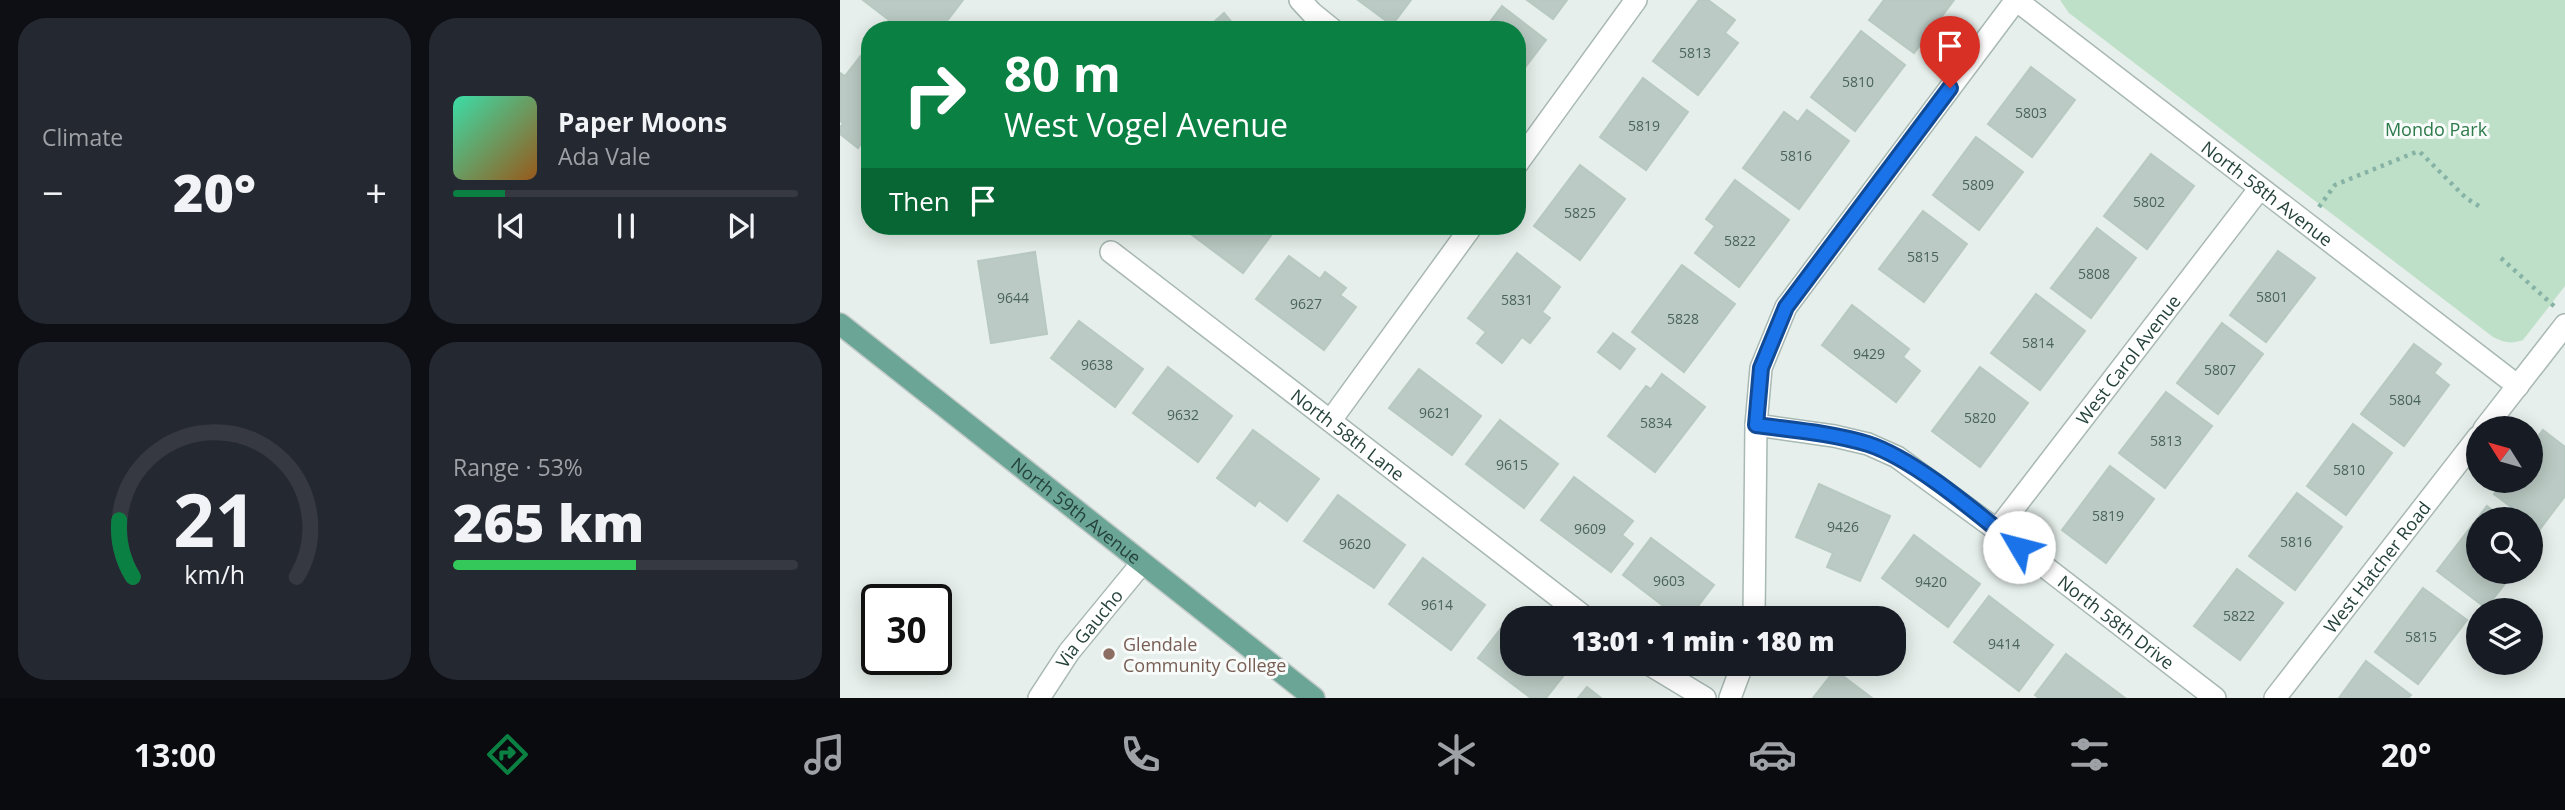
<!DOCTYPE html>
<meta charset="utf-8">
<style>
:root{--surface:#171b24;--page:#242831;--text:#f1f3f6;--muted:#9ea1a6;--line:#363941;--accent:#0b8043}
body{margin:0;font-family:"Open Sans",sans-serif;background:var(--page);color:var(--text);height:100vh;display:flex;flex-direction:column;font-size:26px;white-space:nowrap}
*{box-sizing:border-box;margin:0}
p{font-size:23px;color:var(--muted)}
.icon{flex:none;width:38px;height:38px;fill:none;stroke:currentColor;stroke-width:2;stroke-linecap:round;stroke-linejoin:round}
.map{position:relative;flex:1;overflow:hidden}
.sheet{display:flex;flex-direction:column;gap:18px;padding:18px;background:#0d0f14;width:840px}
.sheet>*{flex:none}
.hud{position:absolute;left:21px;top:21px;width:665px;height:214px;border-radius:28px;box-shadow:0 4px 18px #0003;background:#0b8043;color:#fff;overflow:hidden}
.needle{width:46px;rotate:307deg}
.buttons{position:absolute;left:1626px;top:416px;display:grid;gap:14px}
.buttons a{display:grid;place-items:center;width:77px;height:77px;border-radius:50%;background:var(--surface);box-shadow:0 4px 18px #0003;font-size:35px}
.speed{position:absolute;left:21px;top:584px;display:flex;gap:14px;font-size:35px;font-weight:700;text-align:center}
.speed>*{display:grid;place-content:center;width:91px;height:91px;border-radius:50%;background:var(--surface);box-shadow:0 4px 18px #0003;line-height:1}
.speed .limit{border:4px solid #111;border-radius:10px;background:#fff;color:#111}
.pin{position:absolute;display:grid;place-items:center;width:60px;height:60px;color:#fff;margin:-72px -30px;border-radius:50% 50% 50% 0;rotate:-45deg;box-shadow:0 0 7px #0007}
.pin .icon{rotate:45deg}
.me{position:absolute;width:77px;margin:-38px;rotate:307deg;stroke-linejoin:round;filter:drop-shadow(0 0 5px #0008)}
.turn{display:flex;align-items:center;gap:24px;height:147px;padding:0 28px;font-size:32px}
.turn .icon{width:91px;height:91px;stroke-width:2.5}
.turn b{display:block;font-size:49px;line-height:60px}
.then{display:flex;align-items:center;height:66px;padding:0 28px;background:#0003;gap:14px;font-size:26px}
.big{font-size:52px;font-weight:800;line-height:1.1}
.sheet .widget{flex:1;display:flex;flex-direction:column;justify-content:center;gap:10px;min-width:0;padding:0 24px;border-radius:28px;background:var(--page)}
.sheet .dial{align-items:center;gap:0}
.dial svg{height:182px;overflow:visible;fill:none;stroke:var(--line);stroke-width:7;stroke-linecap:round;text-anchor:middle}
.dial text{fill:var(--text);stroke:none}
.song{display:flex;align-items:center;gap:21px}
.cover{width:84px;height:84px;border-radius:10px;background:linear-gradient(135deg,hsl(160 70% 55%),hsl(30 70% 35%))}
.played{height:7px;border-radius:4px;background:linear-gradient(90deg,var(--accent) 15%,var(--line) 15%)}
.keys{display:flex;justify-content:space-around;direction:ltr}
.heat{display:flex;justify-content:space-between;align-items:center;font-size:38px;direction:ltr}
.charge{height:10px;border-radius:5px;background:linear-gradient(90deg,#34c759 53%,var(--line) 0)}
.sheet .tiles{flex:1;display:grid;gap:18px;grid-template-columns:repeat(2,1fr)}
.trip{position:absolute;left:660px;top:606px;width:406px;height:70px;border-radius:28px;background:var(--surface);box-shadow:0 4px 18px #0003;font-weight:800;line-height:70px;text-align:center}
.menu{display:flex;height:112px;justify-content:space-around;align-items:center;background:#090b0e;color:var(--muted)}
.menu .icon{width:49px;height:49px}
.menu .current{color:var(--accent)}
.menu b{font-size:32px;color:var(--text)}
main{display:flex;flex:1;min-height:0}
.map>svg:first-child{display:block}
.green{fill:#bfe0c8}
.building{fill:#bbcac4;stroke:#b8c9c2;stroke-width:2}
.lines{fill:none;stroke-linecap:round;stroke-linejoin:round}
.minor-casing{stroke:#a8b8b2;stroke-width:24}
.major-casing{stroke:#c2cac8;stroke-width:24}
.path{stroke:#86b3a5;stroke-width:4.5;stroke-dasharray:3.5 5;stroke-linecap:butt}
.minor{stroke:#fff;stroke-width:21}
.major{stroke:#6aa596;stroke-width:21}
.route-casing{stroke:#114b97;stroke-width:18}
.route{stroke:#1a73e8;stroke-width:12}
.education-dot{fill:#8d6e63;stroke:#f7fbf9;stroke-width:2.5}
.labels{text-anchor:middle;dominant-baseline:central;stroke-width:6;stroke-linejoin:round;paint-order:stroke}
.number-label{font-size:14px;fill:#4a645c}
.park-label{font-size:18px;fill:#2d7a4b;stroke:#f7fbf9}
.street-label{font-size:18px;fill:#24423a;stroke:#f7fbf9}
.education-label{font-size:18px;fill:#785e54;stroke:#f7fbf9;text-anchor:start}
</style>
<main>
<section class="sheet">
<div class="tiles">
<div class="widget"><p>Climate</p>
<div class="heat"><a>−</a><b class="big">20°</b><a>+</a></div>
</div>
<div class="widget">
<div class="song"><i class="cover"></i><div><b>Paper Moons</b><p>Ada Vale</p></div></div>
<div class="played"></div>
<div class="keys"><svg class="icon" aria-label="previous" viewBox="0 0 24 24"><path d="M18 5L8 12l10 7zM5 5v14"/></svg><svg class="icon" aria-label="pause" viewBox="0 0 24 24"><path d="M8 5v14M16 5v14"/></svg><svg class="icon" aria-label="next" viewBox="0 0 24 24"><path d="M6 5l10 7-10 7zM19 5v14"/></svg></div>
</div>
<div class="widget dial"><svg viewBox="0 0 100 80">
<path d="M14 69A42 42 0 1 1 86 69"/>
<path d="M14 69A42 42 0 0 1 8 44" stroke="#0b8043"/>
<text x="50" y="56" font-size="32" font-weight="700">21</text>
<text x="50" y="72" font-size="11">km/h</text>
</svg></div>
<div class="widget"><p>Range · 53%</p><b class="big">265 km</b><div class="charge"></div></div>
</div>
</section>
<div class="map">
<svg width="1725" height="698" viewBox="0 0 1725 698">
<rect width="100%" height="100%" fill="#e6efeb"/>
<path class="green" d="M1220 0H1725V286L1683 340C1672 344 1664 343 1653 337L1229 13Z"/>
<g class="building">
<polygon points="23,0 123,0 100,30 41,30 49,20"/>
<polygon points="518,0 571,0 552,25"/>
<polygon points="687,0 727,0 713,19"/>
<polygon points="859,0 868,0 895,20 885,33 898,43 858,95 813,61"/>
<polygon points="1044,0 1114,0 1074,53 1029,20"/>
<polygon points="662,6 706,40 677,78 677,30 644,30"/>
<polygon points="384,13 398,30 365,30"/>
<polygon points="1021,31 1065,65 1015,131 971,97"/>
<polygon points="30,44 30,132 18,148 0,134 0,128 3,123 0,121 0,73 5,76"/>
<polygon points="1191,67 1235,100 1192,157 1148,124"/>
<polygon points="803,78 848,112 806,170 760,137"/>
<polygon points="967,110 1009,141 959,209 903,168 944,112 958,122"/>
<polygon points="1136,137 1183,172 1139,230 1093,195"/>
<polygon points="1311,154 1354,186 1307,249 1264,216"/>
<polygon points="740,165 785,199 740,260 694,226"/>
<polygon points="895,180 949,220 899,287 855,253 875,226 866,219"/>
<polygon points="1083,211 1127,244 1084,302 1039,269"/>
<polygon points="340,226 438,226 403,273"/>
<polygon points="1257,228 1296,258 1251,318 1211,288"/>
<polygon points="1438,251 1475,278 1426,342 1390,315"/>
<polygon points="195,252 207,334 151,343 138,261"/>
<polygon points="677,253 720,287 702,312 710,318 690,343 682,337 662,363 637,343 646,332 628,318"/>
<polygon points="449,256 480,279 485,272 506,288 500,295 516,307 484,350 416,299"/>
<polygon points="842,265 895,304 844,372 792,332"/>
<polygon points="1196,294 1245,331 1200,390 1151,353"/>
<polygon points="1012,305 1069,349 1063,357 1080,371 1056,402 982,345"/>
<polygon points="239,321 303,369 275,407 211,358"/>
<polygon points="1382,323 1423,354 1378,414 1337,383"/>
<polygon points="773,333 795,349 780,369 758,352"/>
<polygon points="1574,344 1601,364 1594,373 1609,385 1564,446 1521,414"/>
<polygon points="328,367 392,416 358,462 293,413"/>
<polygon points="1140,367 1188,403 1140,467 1092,431"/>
<polygon points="579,369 641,416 612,455 549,408"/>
<polygon points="822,374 865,407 815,472 768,436 806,386 811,389"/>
<polygon points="1326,392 1372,426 1325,488 1279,453"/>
<polygon points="660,420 718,464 684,508 626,464"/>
<polygon points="1513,424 1552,453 1506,515 1467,486"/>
<polygon points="413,430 479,479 447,521 419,500 415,506 377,478"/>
<polygon points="1703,430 1725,447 1725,496 1700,529 1654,494 1664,481 1690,481 1690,446"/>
<polygon points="1270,466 1314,499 1266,563 1222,530"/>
<polygon points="734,477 793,521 782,535 793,544 771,572 701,520"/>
<polygon points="979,484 1050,516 1020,581 987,567 993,553 956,537"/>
<polygon points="1457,493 1502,527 1455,590 1409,556"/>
<polygon points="498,495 565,545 534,588 464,541"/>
<polygon points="1647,506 1665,520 1638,520 1638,572 1674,572 1646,608 1597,571"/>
<polygon points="1074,535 1140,584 1108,627 1042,578"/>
<polygon points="811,538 874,585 849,618 839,618 783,575"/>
<polygon points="583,558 645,605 611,650 549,604"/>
<polygon points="1397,569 1443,603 1400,660 1354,626"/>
<polygon points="1583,588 1627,620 1578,684 1535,652"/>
<polygon points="1149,596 1213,645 1179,691 1114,642"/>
<polygon points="665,623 672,628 672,663 719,663 728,670 706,698 691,698 638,658"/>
<polygon points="1226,654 1285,698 1199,698 1195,695"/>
<polygon points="1526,661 1571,695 1568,698 1499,698"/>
<polygon points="995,670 1032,698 973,698"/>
<polygon points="747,687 761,698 738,698"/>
</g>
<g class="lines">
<defs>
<g id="minor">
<polyline points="460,0 472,13 493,30"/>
<path id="s1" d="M1176 0 1678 386"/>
<polyline points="677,164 796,0"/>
<path id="s2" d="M271 252 746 618"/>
<polyline points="491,420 632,226"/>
<path id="s3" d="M916 425 994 436 1028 444 1057 457 1157 530 1375 698"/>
<polyline points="1644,429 1725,325"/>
<path id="s4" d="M1157 530 1420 188"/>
<polyline points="914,618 916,425 921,368 946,307 1176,0"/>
<polyline points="807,663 865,698"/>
<path id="s5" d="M199 698 229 652 302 563"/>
<polyline points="890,698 903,663"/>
<path id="s6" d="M1435 698 1638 437"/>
</g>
<g id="major">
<path id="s7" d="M0 324 474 698"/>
</g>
</defs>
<use href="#minor" class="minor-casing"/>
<use href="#major" class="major-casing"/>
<g class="path">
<polyline points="1479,207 1495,185 1576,152 1580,152 1626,198 1642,208"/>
<polyline points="1661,258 1715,307"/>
</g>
<use href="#minor" class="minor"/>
<use href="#major" class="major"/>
</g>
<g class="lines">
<defs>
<path id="route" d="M1110 88 946 307 921 368 916 425C953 430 992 433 1028 444 1075 459 1139 515 1179 547"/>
</defs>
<use href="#route" class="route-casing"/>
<use href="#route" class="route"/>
</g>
<circle class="education-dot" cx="269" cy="654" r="7"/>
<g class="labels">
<g class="number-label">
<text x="855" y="52">5813</text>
<text x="1018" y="81">5810</text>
<text x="1191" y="112">5803</text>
<text x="804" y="125">5819</text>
<text x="956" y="155">5816</text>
<text x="1138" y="184">5809</text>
<text x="1309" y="201">5802</text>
<text x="740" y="212">5825</text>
<text x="900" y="240">5822</text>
<text x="1083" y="256">5815</text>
<text x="1254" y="273">5808</text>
<text x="1432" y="296">5801</text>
<text x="173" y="297">9644</text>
<text x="677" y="299">5831</text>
<text x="466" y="303">9627</text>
<text x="843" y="318">5828</text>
<text x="1198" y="342">5814</text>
<text x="1029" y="353">9429</text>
<text x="257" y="364">9638</text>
<text x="1380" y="369">5807</text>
<text x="1565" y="399">5804</text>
<text x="595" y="412">9621</text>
<text x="343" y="414">9632</text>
<text x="1140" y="417">5820</text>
<text x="816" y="422">5834</text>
<text x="1326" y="440">5813</text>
<text x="672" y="464">9615</text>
<text x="1509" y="469">5810</text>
<text x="1268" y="515">5819</text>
<text x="1003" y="526">9426</text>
<text x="750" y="528">9609</text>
<text x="1456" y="541">5816</text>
<text x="515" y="543">9620</text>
<text x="829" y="580">9603</text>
<text x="1091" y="581">9420</text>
<text x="597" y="604">9614</text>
<text x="1399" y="615">5822</text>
<text x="1581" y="636">5815</text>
<text x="1164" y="643">9414</text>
</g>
<g class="park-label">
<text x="1596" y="129">Mondo Park</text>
</g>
<g class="street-label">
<text stroke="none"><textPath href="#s1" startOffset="317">North 58th Avenue</textPath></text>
<text stroke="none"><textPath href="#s4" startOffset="215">West Carol Avenue</textPath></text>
<text stroke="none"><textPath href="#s2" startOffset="299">North 58th Lane</textPath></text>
<text stroke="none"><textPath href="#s7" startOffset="301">North 59th Avenue</textPath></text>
<text stroke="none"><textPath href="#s6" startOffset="166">West Hatcher Road</textPath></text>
<text stroke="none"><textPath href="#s3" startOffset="420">North 58th Drive</textPath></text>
<text stroke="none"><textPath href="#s5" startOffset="86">Via Gaucho</textPath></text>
</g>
<g class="education-label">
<text x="283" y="644">Glendale<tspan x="283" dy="21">Community College</tspan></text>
</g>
</g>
</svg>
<div class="buttons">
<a><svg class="needle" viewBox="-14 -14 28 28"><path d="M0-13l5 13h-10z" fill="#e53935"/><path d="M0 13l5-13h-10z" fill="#9ea1a6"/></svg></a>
<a><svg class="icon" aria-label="search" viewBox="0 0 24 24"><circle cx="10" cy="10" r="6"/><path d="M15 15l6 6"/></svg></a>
<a><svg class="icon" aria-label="layers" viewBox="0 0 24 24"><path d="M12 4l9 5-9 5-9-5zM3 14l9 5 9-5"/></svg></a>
</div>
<div class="speed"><div class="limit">30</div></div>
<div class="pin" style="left:1110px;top:88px;background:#d93025"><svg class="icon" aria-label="arrive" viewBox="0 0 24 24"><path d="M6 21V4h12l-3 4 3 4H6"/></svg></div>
<svg class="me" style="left:1179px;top:547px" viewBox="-20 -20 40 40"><circle r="19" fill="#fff"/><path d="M0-13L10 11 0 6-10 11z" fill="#1a73e8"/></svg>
<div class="trip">13:01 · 1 min · 180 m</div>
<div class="hud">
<div class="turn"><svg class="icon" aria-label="right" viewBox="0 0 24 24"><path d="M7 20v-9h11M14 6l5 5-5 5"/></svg><div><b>80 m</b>West Vogel Avenue</div></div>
<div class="then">Then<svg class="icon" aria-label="arrive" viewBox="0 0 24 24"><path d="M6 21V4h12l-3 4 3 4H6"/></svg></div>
</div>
</div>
</main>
<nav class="menu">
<b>13:00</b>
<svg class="icon current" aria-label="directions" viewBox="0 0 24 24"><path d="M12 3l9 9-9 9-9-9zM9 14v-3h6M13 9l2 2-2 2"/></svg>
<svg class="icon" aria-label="music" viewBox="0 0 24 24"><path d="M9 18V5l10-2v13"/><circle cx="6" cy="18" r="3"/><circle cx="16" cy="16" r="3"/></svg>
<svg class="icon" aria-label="phone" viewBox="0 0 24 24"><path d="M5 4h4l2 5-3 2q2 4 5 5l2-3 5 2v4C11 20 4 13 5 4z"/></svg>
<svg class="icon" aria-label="climate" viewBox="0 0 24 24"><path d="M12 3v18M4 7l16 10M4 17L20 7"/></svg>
<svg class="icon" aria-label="car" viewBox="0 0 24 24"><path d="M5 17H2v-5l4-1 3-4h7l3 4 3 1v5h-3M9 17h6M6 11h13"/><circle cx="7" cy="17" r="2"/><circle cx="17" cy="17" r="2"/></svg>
<svg class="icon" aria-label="filters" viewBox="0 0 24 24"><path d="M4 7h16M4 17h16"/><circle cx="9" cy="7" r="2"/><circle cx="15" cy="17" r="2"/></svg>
<b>20°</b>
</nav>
